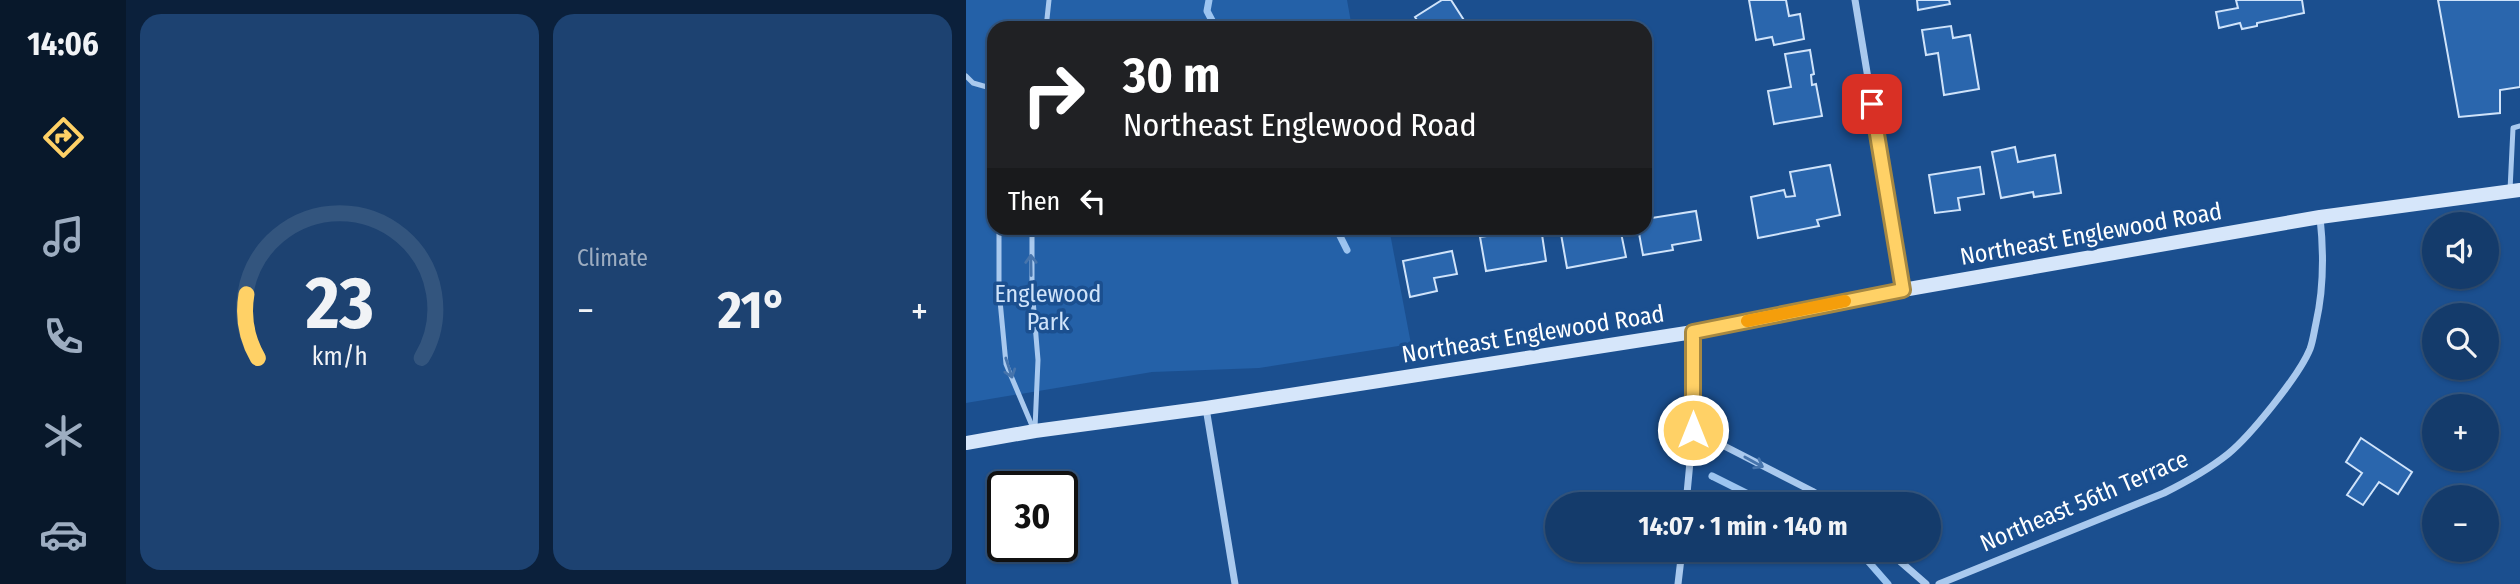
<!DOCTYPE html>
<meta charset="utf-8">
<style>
:root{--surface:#143b6b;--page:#1d4271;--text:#f1f3f6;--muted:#9dadc1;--line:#33557e;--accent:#ffd166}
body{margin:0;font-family:"Fira Sans Condensed",sans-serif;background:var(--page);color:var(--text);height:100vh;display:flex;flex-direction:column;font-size:26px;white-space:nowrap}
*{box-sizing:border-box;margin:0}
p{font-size:23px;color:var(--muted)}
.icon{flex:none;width:38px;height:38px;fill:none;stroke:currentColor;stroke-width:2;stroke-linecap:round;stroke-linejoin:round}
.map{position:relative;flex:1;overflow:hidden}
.drawer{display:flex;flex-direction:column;gap:14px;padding:14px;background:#0b203b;width:840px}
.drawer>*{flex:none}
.hud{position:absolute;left:21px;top:21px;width:665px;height:214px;border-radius:21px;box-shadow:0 2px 5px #0004,0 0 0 2px var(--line);background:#202124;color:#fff;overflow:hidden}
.tools{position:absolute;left:1456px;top:212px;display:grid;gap:14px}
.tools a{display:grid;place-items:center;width:77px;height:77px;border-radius:50%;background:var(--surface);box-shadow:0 2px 5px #0004,0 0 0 2px var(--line);font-size:35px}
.speed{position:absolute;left:21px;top:471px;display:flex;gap:14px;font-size:35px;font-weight:700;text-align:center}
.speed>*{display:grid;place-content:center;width:91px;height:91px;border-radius:50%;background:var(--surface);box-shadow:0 2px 5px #0004,0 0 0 2px var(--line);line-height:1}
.speed .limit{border:4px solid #111;border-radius:10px;background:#fff;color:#111}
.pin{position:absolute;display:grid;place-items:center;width:60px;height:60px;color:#fff;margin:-30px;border-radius:14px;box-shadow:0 4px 10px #0006}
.me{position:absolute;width:77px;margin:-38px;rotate:0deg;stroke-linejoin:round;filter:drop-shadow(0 0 5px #0008)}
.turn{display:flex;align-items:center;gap:24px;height:147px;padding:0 21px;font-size:32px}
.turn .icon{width:91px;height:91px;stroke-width:2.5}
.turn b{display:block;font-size:49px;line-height:60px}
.then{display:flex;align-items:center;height:66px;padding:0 21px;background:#0003;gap:14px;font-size:26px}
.big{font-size:52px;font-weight:700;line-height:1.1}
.drawer .card{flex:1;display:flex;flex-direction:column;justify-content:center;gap:10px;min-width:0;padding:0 24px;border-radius:21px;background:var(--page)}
.drawer .dial{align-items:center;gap:0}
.dial svg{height:182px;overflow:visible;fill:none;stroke:var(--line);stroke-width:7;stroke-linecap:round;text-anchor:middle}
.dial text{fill:var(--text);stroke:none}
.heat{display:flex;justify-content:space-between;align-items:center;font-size:38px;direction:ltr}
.drawer .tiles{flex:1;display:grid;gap:14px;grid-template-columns:repeat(2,1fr)}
.trip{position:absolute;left:579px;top:492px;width:396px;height:70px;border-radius:35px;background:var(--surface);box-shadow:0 2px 5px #0004,0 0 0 2px var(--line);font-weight:700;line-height:70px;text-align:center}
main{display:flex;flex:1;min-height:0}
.dock{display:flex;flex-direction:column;width:126px;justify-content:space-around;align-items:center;background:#08182b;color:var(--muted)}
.dock .icon{width:49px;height:49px}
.dock .active{color:var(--accent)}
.dock b{font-size:32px;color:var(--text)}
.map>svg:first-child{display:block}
.green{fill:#2461a8}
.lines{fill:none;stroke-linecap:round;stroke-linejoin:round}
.stream{stroke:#9cc4f0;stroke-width:7}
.building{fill:#2a66ad;stroke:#cfe3fa;stroke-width:2}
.service{stroke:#a9c9ee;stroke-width:5}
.minor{stroke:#a9c9ee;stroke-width:7}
.secondary{stroke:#d6e6fa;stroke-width:14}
.oneway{stroke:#4674ac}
.route-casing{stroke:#a68842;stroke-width:18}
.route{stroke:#ffd166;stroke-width:12}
.slow{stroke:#f59e0b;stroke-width:12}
.labels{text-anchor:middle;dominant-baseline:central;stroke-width:7;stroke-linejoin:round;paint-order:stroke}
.street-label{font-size:24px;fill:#fff;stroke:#1b4f8f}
.park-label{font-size:24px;fill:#cfe3fa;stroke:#1b4f8f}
</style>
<main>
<nav class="dock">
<b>14:06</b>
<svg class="icon active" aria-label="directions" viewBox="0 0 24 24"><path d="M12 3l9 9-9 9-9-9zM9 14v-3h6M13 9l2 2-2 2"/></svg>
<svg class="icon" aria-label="music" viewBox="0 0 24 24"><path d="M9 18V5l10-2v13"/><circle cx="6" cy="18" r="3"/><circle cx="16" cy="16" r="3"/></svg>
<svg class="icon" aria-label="phone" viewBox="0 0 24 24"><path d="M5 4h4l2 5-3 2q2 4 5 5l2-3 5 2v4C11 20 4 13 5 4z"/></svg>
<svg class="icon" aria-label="climate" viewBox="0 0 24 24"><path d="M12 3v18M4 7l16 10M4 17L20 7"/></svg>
<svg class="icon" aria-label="car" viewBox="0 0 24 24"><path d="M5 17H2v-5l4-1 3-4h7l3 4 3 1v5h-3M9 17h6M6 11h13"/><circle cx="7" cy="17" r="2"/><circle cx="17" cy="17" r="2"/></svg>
</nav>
<section class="drawer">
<div class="tiles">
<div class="card dial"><svg viewBox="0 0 100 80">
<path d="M14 69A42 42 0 1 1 86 69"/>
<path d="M14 69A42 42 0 0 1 9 41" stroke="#ffd166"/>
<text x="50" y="56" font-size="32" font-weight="700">23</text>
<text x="50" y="72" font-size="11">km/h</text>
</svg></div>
<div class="card"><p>Climate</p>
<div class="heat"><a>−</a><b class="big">21°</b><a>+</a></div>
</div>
</div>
</section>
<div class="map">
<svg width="1554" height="584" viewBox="0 0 1554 584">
<rect width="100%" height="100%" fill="#1b4f8f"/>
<polygon class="green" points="0,0 381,0 386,28 28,28 28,228 423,228 445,344 293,368 186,372 0,403"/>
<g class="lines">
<g class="stream">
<polyline points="243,0 241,11 250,28"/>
<polyline points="370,228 381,250"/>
<polyline points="746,476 802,504"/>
<polyline points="887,550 901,560 922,584"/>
</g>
</g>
<g class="building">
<polygon points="476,0 485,0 503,28 456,28 449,17"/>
<polygon points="783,0 820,0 823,16 834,14 838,39 808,45 806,37 790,40"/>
<polygon points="951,0 983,0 984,4 952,10"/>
<polygon points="1270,0 1336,0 1338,13 1291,23 1291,26 1276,29 1274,23 1253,28 1250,12 1272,8"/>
<polygon points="1472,0 1554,0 1554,87 1534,90 1534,113 1493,117"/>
<polygon points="985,26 987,38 1004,35 1013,89 978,95 972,53 960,55 956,30"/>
<polygon points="844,50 848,74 845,75 846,85 850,84 856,116 808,124 802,91 825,87 819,54"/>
<polygon points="1049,147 1052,162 1089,155 1095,193 1068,197 1067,192 1035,198 1026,152"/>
<polygon points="864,165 874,215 851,220 853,226 792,238 785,197 818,190 820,197 829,196 824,172"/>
<polygon points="1014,167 1018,194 992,198 994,210 969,213 963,175"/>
<polygon points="730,211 735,240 706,245 707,250 677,255 672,228 679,228 679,219"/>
<polygon points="575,228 580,261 520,271 514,237"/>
<polygon points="628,228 654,228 660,257 601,268 595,234"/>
<polygon points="486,251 491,274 468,278 471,291 444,297 437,261"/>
<polygon points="1395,438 1446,472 1432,494 1413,482 1397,505 1381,495 1396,473 1380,462"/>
</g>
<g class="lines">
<g class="service">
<polyline points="80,28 83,0"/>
<polyline points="0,76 7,83 28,89"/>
<polyline points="1544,190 1547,128 1554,126"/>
<polyline points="33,228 33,290 40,364 67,428"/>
<polyline points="66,228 66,288 72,360 69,428"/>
</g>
<g class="minor">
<polyline points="889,0 937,289"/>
<polyline points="240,408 269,584"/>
<polyline points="727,430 846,491 867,504"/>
<polyline points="720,504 727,430 727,333"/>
<polyline points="921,550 960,584"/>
<polyline points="712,584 716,550"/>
<path d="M973 584 1198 493C1220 482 1242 470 1262 454 1284 436 1333 376 1344 349 1347 341 1348 332 1350 323 1358 288 1358 254 1354 217"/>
</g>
<polyline class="secondary" points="0,443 69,431 240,408 727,332 937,290 1354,217 1554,190"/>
</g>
<defs><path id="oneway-shaft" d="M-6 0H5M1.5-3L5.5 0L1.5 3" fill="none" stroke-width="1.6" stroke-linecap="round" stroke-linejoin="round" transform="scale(1.75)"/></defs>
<g class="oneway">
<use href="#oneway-shaft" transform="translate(65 265) rotate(-91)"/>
<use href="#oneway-shaft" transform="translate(43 368) rotate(72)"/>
<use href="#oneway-shaft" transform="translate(788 462) rotate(29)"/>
</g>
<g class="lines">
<defs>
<polyline id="route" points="727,430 727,332 937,290 906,104"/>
</defs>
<use href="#route" class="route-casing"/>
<use href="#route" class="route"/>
<polyline class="slow" points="781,321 879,301"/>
</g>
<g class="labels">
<g class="street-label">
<text transform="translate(1125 234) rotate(-10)">Northeast Englewood Road</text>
<text transform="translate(567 334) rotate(-9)">Northeast Englewood Road</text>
<text transform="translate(1118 501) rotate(-23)">Northeast 56th Terrace</text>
</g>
<g class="park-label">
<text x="82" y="294">Englewood<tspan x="82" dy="28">Park</tspan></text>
</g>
</g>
</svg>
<div class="tools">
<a><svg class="icon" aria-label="sound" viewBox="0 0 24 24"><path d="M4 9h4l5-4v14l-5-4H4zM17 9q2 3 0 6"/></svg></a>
<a><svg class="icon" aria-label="search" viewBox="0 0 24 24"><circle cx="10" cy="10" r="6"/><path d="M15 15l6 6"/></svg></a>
<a>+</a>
<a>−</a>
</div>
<div class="speed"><div class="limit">30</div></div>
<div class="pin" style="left:906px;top:104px;background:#d93025"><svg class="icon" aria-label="arrive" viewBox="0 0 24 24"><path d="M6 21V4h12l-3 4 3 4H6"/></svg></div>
<svg class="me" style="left:727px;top:430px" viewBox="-20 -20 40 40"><circle r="17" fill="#ffd166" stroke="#fff" stroke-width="3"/><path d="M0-11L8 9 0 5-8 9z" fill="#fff"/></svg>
<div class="trip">14:07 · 1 min · 140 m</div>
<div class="hud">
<div class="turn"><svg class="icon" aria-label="right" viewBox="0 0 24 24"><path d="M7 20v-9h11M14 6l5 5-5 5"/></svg><div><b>30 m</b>Northeast Englewood Road</div></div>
<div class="then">Then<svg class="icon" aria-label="left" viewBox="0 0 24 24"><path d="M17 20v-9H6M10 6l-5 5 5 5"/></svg></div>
</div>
</div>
</main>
